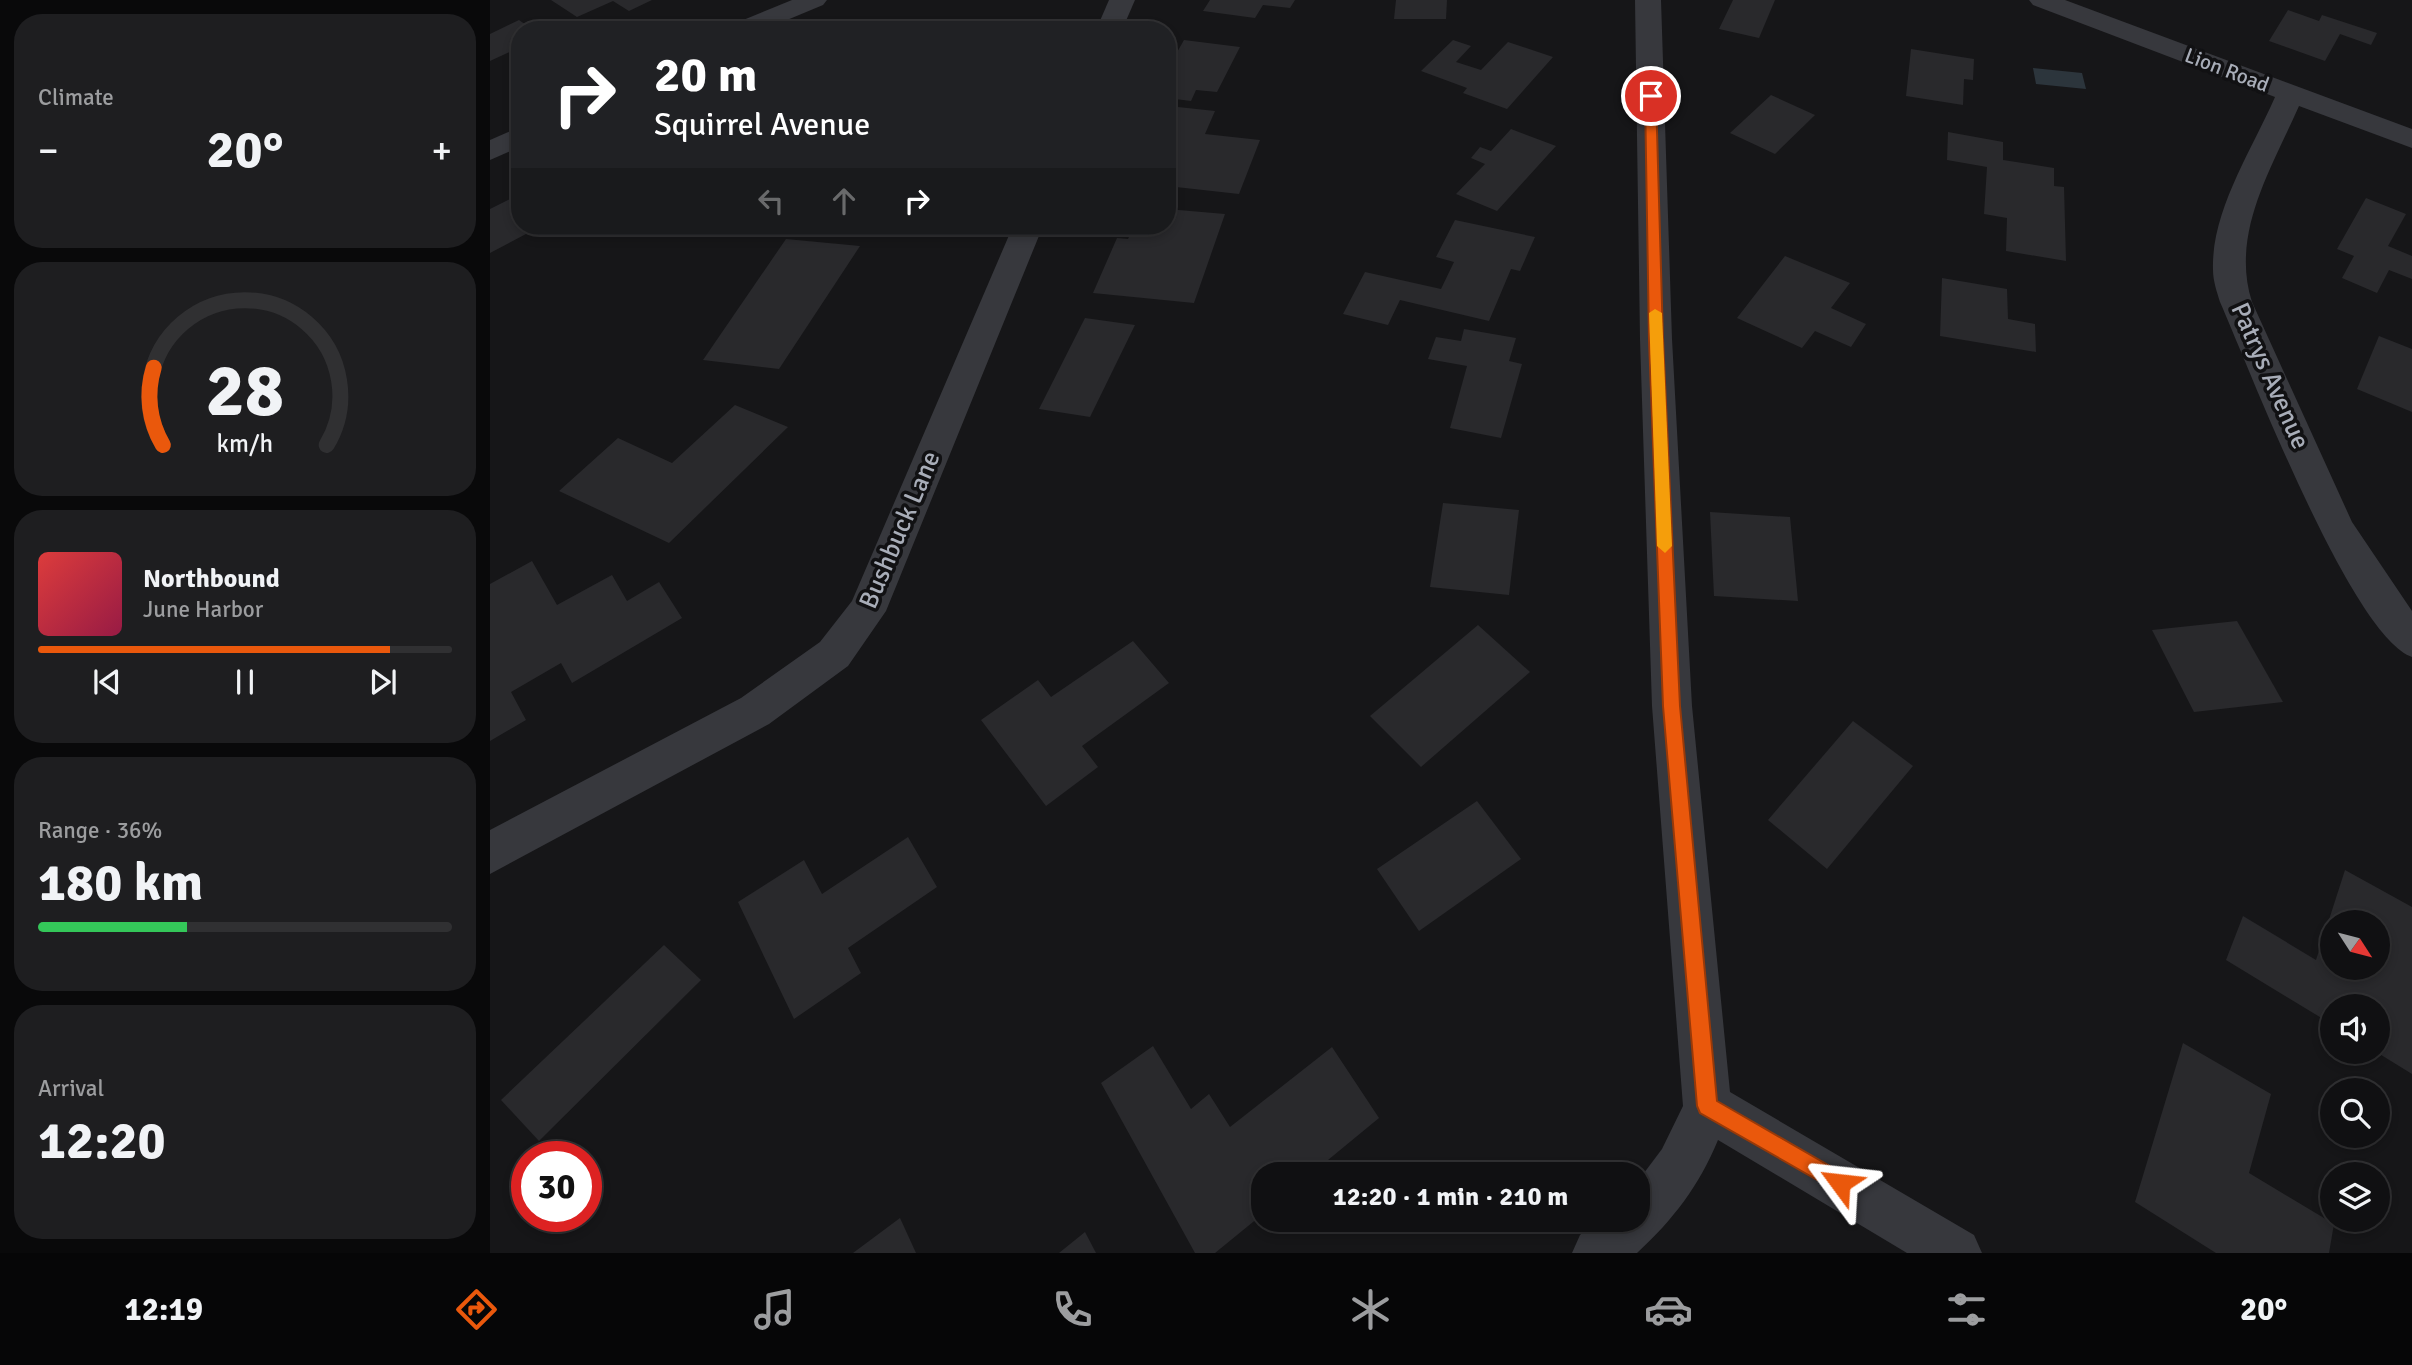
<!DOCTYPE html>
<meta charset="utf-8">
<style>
:root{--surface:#101012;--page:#1e1e20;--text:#f1f3f6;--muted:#9c9d9f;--line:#303032;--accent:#ea580c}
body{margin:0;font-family:Signika,sans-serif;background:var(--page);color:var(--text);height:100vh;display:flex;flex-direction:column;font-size:26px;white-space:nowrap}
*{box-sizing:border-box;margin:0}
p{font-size:23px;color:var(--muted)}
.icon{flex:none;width:38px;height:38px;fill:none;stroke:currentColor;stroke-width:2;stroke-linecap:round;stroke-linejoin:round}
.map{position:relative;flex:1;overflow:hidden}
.side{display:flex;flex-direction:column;gap:14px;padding:14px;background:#09090a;width:490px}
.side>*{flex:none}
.guide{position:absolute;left:21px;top:21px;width:665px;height:214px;border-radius:28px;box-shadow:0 4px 10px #0003,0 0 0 2px var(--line);background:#202124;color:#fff;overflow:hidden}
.needle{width:46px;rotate:126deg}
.tools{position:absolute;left:1830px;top:910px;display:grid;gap:14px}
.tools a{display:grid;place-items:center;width:70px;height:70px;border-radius:50%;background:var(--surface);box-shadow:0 4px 10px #0003,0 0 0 2px var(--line);font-size:35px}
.speed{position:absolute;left:21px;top:1141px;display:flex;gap:14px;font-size:35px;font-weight:700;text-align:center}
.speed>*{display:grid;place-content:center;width:91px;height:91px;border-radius:50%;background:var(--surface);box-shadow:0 4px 10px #0003,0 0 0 2px var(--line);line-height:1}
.speed .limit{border:10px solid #d22;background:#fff;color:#111}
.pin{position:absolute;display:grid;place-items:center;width:60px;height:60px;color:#fff;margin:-30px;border:4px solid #fff;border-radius:50%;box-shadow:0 2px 7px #0007}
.me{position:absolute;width:77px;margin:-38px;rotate:300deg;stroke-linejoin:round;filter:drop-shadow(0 0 5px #0008)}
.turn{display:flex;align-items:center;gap:24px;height:147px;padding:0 28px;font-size:32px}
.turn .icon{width:91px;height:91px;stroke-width:2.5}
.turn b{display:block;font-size:49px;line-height:60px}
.lanes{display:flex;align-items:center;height:66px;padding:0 28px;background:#0003;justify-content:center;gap:35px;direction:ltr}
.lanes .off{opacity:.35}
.big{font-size:52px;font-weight:700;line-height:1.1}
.side .tile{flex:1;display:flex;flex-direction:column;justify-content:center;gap:10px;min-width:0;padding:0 24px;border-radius:28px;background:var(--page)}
.side .dial{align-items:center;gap:0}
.dial svg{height:182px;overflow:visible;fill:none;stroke:var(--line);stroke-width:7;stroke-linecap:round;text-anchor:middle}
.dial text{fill:var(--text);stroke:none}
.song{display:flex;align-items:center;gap:21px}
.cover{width:84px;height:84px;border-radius:10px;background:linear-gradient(135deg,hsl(0 70% 55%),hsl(340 70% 35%))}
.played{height:7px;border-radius:4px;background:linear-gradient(90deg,var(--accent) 85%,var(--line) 85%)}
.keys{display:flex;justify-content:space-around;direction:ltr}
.heat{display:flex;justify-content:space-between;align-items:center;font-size:38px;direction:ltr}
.charge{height:10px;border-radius:5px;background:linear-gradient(90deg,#34c759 36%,var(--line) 0)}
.trip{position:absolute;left:761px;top:1162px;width:399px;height:70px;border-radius:28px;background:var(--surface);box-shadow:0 4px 10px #0003,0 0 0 2px var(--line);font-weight:700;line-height:70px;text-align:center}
.tab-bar{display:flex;height:112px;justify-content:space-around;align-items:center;background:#060607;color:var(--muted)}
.tab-bar .icon{width:49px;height:49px}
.tab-bar .active{color:var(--accent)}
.tab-bar b{font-size:32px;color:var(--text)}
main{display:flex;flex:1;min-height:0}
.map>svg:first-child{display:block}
.water{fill:#2c353c}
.building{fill:#29292c;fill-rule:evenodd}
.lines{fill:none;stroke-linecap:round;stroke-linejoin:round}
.minor{fill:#37383d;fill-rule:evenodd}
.route{fill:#ea580c;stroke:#983908;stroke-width:2}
.slow{fill:#f59e0b}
.labels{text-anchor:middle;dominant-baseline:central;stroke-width:7;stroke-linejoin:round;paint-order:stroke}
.far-street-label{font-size:21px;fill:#a8adb8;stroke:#111113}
.street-label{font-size:26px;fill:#a8adb8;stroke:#111113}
</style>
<main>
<section class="side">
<div class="tile"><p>Climate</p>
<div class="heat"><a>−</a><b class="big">20°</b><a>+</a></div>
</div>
<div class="tile dial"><svg viewBox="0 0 100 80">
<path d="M14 69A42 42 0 1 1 86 69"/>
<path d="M14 69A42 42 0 0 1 10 35" stroke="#ea580c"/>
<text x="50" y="56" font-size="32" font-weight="700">28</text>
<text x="50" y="72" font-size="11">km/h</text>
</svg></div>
<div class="tile">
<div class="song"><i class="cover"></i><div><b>Northbound</b><p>June Harbor</p></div></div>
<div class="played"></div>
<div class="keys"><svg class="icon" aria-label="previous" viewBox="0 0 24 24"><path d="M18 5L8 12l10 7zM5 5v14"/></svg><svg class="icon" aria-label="pause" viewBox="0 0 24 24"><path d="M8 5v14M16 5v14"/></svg><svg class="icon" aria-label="next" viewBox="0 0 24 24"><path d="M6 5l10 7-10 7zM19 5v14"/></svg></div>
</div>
<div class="tile"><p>Range · 36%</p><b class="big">180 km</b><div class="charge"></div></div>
<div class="tile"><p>Arrival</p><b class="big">12:20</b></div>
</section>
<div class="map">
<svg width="1922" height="1253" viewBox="0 0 1922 1253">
<rect width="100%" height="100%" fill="#161618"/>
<polygon class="water" points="1543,68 1592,73 1596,89 1546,84"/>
<g class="building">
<polygon points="61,0 162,0 139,11 123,1 87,17"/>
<polygon points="720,0 805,0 800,8 773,5 765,18 713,11"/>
<polygon points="906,0 957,0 956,19 904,19"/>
<polygon points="1243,0 1285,0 1269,38 1229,29"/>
<polygon points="1798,10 1829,21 1832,15 1887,33 1881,45 1850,34 1835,61 1779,41"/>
<polygon points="29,20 43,30 30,30 30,47 0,61 0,34"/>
<polygon points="694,40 750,47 727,92 706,90 701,101 677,98 677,70"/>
<polygon points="963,40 981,46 966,62 991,70 1018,42 1063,57 1017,109 973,93 977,88 931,71"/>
<polygon points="1421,49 1484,59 1483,80 1474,79 1473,105 1416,96"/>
<polygon points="1281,95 1325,115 1285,154 1240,133"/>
<polygon points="688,107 725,111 715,134 770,140 749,194 677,186 677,130"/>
<polygon points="1021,129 1066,146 1007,211 966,194 995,164 981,158 990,147 1001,151"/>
<polygon points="1458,132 1513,142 1513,160 1564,168 1564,186 1574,187 1576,261 1516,251 1517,218 1494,214 1497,167 1457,160"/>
<polygon points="30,194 30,226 51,226 0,253 0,209"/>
<polygon points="1876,198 1916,214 1898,246 1922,256 1922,279 1899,270 1887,293 1852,278 1864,256 1847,249"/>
<polygon points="677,209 735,214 704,303 603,293 627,238 638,239 644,226 677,226"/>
<polygon points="965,220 1045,237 1030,271 1021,269 999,321 910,300 898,325 853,314 875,272 951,289 964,262 946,257"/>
<polygon points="296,239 370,246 289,369 213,360"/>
<polygon points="1295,256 1360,283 1341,308 1376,324 1361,347 1325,331 1312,348 1247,318"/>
<polygon points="1452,278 1517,289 1518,319 1545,324 1546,352 1450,336"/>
<polygon points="595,318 645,325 600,417 549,409"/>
<polygon points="974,329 1026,338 1019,361 1032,364 1011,438 960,428 977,366 938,359 946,337 971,341"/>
<polygon points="1889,336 1922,349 1922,412 1867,389"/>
<polygon points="245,405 298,427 179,543 69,491 128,438 182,463"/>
<polygon points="953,503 1029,510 1019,595 940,587"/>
<polygon points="1220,512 1300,517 1308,601 1224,596"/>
<polygon points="42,561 67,605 122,575 137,601 169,582 192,618 82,683 71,663 21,692 36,720 0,741 0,584"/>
<polygon points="1747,621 1793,702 1704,712 1662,630"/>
<polygon points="988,625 1040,672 931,767 880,716"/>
<polygon points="643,641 679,683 592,746 608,767 556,806 491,720 548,680 561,697"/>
<polygon points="1363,721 1423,766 1337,869 1278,820"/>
<polygon points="987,801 1031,859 929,931 887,869"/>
<polygon points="418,837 447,887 358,948 371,973 304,1019 248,902 314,860 332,894"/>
<path d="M1855 870 1922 907V1074L1888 1053V1006H1843V1025L1736 960 1753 916 1826 960ZM1843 922H1888V968H1843Z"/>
<polygon points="174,945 211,980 49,1141 11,1100"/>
<polygon points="1693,1043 1781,1094 1759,1173 1844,1224 1839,1253 1726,1253 1645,1202"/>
<polygon points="663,1046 701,1109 719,1094 740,1127 842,1047 889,1118 821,1174 774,1174 774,1213 725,1253 705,1253 611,1083"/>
<polygon points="410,1218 426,1253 363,1253"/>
<polygon points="595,1232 606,1253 569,1253"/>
</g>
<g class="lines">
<g class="minor">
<polygon points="302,0 337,0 333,5 273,30 237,30 241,25"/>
<polygon points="619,0 645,0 632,30 606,30"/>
<path d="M1145 0H1171L1182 339 1202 706 1240 1092 1484 1235 1492 1253H1417L1228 1140C1209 1186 1183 1220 1147 1253H1082L1090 1235 1107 1220H1148V1181L1172 1149 1193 1106 1162 706 1150 339Z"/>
<path d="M1539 0H1575L1922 129V148L1809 106C1782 168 1740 233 1762 302L1862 522 1922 611V657C1861 635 1760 370 1730 302 1727 292 1723 281 1723 270 1721 211 1762 150 1785 97L1543 5Z"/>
<polygon points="30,127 30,147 0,160 0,140"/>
<polygon points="523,226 553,226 396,611 358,666 279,724 0,874 0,830 251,698 330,642 362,601"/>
</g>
</g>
<polygon class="route" points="1161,92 1166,96 1173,339 1190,706 1227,1101 1357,1176 1360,1183 1357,1190 1350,1193 1210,1113 1207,1106 1173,706 1159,339 1155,96"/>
<polygon class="slow" points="1165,309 1172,313 1182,546 1175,553 1167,546 1159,313"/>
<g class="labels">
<g class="far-street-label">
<text transform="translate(1737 70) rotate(21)">Lion Road</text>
</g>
<g class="street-label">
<text transform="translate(1780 376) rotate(66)">Patrys Avenue</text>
<text transform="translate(410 530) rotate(-67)">Bushbuck Lane</text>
</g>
</g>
</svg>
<div class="tools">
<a><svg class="needle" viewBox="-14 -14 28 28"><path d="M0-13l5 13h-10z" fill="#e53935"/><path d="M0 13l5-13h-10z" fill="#9c9d9f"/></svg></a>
<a><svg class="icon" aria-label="sound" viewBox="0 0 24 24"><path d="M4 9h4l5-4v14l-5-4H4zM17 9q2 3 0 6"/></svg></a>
<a><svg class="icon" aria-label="search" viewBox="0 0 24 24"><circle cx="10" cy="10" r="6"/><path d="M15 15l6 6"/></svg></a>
<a><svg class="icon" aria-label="layers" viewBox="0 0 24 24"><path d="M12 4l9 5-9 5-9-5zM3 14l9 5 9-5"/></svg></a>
</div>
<div class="speed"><div class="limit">30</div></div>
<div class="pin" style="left:1161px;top:96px;background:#d93025"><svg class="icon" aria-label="arrive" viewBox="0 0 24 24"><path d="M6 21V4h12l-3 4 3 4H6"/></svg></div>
<svg class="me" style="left:1350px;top:1183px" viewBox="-20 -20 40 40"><path d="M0-17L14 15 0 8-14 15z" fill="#ea580c" stroke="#fff" stroke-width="4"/></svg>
<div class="trip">12:20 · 1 min · 210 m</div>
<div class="guide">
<div class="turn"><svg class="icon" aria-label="right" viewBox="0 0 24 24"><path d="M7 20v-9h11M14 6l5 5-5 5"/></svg><div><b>20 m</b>Squirrel Avenue</div></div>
<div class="lanes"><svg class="icon off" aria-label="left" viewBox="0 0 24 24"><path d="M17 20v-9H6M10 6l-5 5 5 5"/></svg><svg class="icon off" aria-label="ahead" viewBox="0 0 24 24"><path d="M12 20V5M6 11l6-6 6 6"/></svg><svg class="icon" aria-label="right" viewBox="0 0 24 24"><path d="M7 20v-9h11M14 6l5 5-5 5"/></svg></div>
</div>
</div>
</main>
<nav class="tab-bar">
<b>12:19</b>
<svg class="icon active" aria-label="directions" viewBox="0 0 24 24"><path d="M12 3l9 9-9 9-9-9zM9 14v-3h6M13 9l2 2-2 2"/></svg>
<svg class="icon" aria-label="music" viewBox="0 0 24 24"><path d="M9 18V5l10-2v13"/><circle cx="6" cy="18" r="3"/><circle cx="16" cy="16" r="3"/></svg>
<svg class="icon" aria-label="phone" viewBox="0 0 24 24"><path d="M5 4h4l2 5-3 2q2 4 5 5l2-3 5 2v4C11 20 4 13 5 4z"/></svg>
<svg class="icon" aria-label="climate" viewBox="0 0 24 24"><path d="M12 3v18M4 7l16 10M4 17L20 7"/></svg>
<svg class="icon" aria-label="car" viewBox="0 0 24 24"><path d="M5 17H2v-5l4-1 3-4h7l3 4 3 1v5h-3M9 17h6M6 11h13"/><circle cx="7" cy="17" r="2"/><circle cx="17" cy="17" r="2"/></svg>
<svg class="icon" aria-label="filters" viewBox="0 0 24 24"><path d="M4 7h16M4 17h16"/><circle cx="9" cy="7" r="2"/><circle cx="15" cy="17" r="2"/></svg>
<b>20°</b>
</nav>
